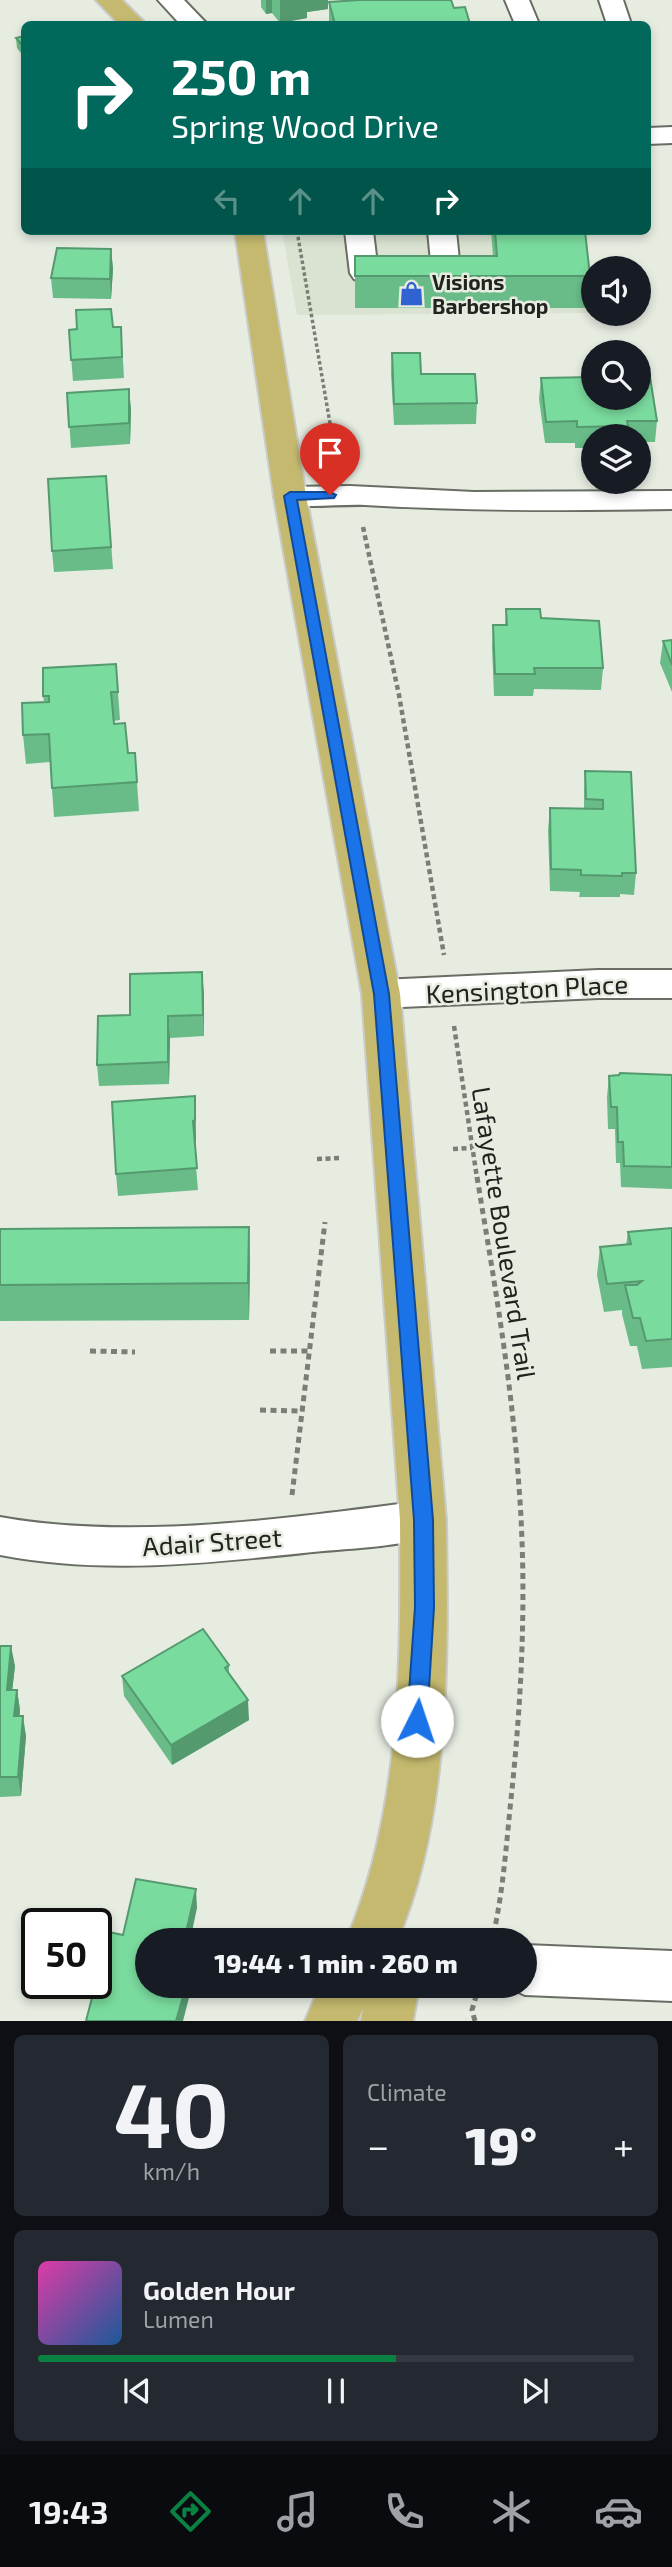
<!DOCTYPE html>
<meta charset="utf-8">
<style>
:root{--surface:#171b24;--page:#242831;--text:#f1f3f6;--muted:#9ea1a6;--line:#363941;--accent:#0b8043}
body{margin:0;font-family:"Exo 2",sans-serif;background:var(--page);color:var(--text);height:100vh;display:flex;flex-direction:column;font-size:26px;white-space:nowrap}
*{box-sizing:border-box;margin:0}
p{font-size:23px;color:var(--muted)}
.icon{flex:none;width:38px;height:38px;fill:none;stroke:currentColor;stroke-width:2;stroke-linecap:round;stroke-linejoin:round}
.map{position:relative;height:2021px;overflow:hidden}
.panel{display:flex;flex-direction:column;gap:14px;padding:14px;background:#0d0f14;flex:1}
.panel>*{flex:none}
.guide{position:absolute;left:21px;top:21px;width:630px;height:214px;border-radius:10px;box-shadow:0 4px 10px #0003;background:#00695c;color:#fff;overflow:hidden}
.tools{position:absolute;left:581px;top:256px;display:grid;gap:14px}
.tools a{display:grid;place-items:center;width:70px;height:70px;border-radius:50%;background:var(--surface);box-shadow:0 4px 10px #0003;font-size:35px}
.speed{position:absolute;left:21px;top:1908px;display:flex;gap:14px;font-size:35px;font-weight:700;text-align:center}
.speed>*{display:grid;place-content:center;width:91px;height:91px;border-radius:50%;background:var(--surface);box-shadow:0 4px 10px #0003;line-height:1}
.speed .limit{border:4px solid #111;border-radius:10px;background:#fff;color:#111}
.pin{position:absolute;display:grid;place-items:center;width:60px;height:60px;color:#fff;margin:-72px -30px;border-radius:50% 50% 50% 0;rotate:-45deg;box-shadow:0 0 7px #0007}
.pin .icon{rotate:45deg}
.me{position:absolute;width:77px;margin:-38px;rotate:4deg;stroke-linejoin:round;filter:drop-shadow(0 0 5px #0008)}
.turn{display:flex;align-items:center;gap:24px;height:147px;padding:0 35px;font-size:32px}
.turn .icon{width:91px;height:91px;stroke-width:2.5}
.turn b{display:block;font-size:49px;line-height:60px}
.lanes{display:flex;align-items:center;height:66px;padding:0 35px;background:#0003;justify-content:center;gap:35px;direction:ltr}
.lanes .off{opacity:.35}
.big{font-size:52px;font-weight:800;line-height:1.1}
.panel .card{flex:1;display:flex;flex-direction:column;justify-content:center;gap:10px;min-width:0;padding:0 24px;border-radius:10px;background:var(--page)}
.panel .dial{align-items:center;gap:0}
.dial b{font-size:91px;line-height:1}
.song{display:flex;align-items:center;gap:21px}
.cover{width:84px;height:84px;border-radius:10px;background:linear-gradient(135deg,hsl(320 70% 55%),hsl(210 70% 35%))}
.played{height:7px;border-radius:4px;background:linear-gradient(90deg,var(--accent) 60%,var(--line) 60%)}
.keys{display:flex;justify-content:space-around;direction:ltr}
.heat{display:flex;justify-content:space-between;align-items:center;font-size:38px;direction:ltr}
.panel .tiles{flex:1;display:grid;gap:14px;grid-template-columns:1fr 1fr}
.card:last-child{grid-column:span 2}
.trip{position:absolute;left:135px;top:1928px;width:402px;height:70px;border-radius:35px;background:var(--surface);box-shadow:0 4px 10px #0003;font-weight:800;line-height:70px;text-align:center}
.dock{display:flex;height:112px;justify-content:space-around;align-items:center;background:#090b0e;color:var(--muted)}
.dock .icon{width:49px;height:49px}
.dock .on{color:var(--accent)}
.dock b{font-size:32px;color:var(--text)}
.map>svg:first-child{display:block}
.built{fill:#dae3d1}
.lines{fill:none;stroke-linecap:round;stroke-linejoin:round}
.minor-casing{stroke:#696d63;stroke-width:4}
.major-casing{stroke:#cacac9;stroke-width:4}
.path-far2{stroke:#7b7e77;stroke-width:3.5;stroke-dasharray:3.5 2.5;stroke-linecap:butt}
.path-far1{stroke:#7b7e77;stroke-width:4.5;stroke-dasharray:5 3.5;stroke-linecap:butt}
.path{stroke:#7b7e77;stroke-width:5;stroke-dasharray:6 4.5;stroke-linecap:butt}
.minor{fill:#fff;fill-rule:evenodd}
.major{fill:#c4b96e;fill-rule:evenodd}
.wall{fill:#69bc88}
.shaded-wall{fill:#55996f}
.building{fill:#7adb9e;stroke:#55996f;stroke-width:2}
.route{fill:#1a73e8;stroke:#114b97;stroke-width:2}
.labels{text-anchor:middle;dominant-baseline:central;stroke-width:5;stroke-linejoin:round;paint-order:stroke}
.far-poi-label{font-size:21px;font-weight:bold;fill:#21231f;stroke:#e7ece1;text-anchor:start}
.street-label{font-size:26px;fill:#21231f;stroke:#e7ece1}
</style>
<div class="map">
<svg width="672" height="2021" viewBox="0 0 672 2021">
<rect width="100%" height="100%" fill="#e7ece1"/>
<polygon class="built" points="282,231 584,231 595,313 297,315"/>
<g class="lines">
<defs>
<g id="minor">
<polygon points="158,0 184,0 207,24 180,24"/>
<polygon points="505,0 529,0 539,24 515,24"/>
<polygon points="599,0 623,0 631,24 607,24"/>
<polygon points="672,127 672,143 648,144 648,128"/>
<polygon points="345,231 373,231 377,264 431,262 428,231 456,231 460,270 456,276 446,279 364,282 354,279 350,273"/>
<path d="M350 486 474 492 672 491V509C569 511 467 511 365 505 337 504 306 509 279 503L274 496 279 489 290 487Z"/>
<polygon points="598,970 672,970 672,998 598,998 381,1008 367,1004 362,994 367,984 381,980"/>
<path d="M423 1501 439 1506 446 1520 439 1534C400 1547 354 1548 313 1552 209 1563 104 1575 0 1555V1517C133 1541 289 1518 423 1501Z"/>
<polygon points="525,1945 672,1951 672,2001 525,1995 506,1986 525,1986"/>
</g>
<g id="major">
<polygon points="96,0 122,0 146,24 119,24"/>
<path d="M235 231H263L306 496 400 994 446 1520C448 1653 451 1817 397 1941H346C402 1810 401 1660 400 1520L362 994 274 496Z"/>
<polygon points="320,1986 419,1986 413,2021 361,2021 363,2008 357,2021 305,2021"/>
</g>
</defs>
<use href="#minor" class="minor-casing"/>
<use href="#major" class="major-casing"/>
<polyline class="path-far2" points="297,231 337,464"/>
<g class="path-far1">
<polyline points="363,527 399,695 444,955"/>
<polyline points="454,1026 477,1178"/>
<polyline points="453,1149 472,1148"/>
<polyline points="317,1159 342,1158"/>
</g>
<g class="path">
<path d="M477 1177C494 1280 512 1383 519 1487 527 1591 522 1696 511 1799 506 1847 503 1894 492 1941"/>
<polyline points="90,1351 135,1352"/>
<polyline points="270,1351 310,1351"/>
<polyline points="260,1410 302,1411"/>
<polyline points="292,1495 325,1222"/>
<polyline points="475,2021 472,2010 479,1986"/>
</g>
<use href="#minor" class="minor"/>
<use href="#major" class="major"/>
</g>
<g class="wall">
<polygon points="261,0 328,0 328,9 307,12 307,18 280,23 272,13 266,14 261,7"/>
<polygon points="329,2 454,8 465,7 470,24 329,24"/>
<polygon points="24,36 24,57 17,48 16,38"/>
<polygon points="491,231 585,231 590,276 588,308 355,308 355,256 493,256"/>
<polygon points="111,249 113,269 111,299 53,298 51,278"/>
<polygon points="113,327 121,327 124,378 73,381 69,330"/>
<polygon points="392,353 421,374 477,403 476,424 394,425 391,374"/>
<polygon points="541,378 657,421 655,442 639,442 639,436 593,436 593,448 575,448 575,443 545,443 539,399"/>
<polygon points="129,389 131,410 130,444 71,448 67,393"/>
<polygon points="106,476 113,569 54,572 52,551"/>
<polygon points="506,609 541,618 603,668 601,690 534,689 533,696 494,696 492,647 493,625 505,625"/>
<polygon points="672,640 672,700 672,692 660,663 663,641"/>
<polygon points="116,664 120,720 114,721 114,724 128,753 135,753 139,811 54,817 50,762 26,764 23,735 44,702 43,696"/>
<polygon points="585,771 631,772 636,873 634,895 620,894 620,897 579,897 580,892 550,891 548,830 550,808 584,809 584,792"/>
<polygon points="204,994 204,1036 170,1038 169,1084 99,1086 97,1065 130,1015"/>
<polygon points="672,1075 672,1189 621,1187 620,1163 616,1163 615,1129 608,1129 607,1097 609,1076"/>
<polygon points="195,1096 196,1142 194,1142 198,1190 118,1196 116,1174"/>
<polygon points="249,1227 250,1263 249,1320 0,1321 0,1229"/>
<polygon points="672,1228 672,1367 642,1369 637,1346 630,1346 622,1314 622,1310 604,1312 597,1275 600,1247 626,1245 628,1232"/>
<polygon points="0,1646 15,1666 12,1690 17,1690 20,1710 20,1716 26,1736 21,1796 0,1797"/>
<polygon points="229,1665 229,1674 249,1720 172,1765 124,1696 122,1676"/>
</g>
<g class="shaded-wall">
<polygon points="266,0 272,0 272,13 266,14"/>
<polygon points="280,0 328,0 328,9 307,12 307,18 280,23"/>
<polygon points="111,249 113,269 111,299 110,279"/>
<polygon points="129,389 131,410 130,444 129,423"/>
<polygon points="202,972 204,994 204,1036 203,1015"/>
<polygon points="168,1016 170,1038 169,1084 168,1062"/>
<polygon points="195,1096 196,1142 194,1143 193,1121"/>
<polygon points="249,1227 250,1263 249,1320 248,1283"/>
<polygon points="11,1646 15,1666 10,1710 7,1690"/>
<polygon points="17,1690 20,1710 17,1736 14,1716"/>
<polygon points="248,1700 249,1720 172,1765 171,1745"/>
<polygon points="23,1716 26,1736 21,1796 18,1777"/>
<polygon points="196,1889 197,1908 190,1941 184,1941"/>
<polygon points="186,1986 192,1986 183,2021 176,2021"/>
</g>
<g class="building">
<polygon points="359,0 451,0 454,8 465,7 470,24 335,24 329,2"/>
<polygon points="24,36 24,47 16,38"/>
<polygon points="495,231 585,231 590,276 355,276 355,256 497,256"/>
<polygon points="57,248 111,249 110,279 51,278"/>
<polygon points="111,309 113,327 121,327 122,357 71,360 69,330 77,329 76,310"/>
<polygon points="392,353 420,353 421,374 475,374 477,403 394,404"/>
<polygon points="593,377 593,397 639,397 639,377 650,377 657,421 627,421 628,426 577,427 577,421 546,422 541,378"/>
<polygon points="129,389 129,423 69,427 67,393"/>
<polygon points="106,476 111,547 52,551 48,479"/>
<polygon points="506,609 540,609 541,618 599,621 603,668 534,668 535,674 495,674 493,625 507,625"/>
<polygon points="672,640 672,665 663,641"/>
<polygon points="116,664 118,692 111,692 114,724 125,723 128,753 135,753 137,782 52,788 49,734 23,735 22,703 49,702 49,696 43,696 43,668"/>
<polygon points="585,771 631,772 636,873 622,873 622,876 581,875 581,870 551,869 550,808 603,809 603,800 586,799"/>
<polygon points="202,972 203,1015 168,1016 168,1062 97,1065 98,1016 130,1015 130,974"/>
<polygon points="620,1073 672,1075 672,1167 624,1166 623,1142 618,1142 617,1107 611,1107 609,1076 619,1075"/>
<polygon points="195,1096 195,1120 193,1121 197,1168 116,1174 112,1102"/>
<polygon points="249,1227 248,1283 0,1285 0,1229"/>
<polygon points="672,1228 672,1339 646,1341 640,1318 633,1318 625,1285 637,1285 642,1281 607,1284 600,1247 631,1244 628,1232"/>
<polygon points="203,1629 229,1665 225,1668 248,1700 171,1745 122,1676"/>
<polygon points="0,1646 11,1646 7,1690 17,1690 14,1716 23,1716 18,1777 0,1777"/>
<polygon points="136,1879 196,1889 184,1941 147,1941 147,1986 186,1986 176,2021 86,2021 109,1932 123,1935"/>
</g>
<polygon class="route" points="330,492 336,495 334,498 297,500 389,994 433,1520 434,1607 427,1721 424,1727 417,1730 410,1727 407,1721 415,1607 414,1520 374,994 284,496 290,492"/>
<defs>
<symbol id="shop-bare" viewBox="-9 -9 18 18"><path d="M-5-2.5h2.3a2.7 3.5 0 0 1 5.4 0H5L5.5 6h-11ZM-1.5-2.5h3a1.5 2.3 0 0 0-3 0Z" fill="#3062d1" stroke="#e7ece1" stroke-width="2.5" paint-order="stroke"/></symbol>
</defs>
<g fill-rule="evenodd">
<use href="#shop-bare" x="394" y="276" width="35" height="35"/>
</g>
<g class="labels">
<g class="far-poi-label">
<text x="432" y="281">Visions<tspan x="432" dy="24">Barbershop</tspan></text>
</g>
<g class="street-label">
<text transform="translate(527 988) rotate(-3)">Kensington Place</text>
<text transform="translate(505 1233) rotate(81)">Lafayette Boulevard Trail</text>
<text transform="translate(212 1541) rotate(-4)">Adair Street</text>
</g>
</g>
</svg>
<div class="tools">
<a><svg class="icon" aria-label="sound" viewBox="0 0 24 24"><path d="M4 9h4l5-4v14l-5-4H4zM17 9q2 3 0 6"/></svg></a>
<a><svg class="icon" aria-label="search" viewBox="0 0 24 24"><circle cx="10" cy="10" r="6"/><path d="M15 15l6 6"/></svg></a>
<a><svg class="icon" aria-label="layers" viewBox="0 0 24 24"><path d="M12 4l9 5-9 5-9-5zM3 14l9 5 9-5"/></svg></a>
</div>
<div class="speed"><div class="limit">50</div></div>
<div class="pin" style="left:330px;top:495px;background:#d93025"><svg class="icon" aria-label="arrive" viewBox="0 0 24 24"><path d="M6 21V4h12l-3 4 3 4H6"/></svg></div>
<svg class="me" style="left:417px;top:1721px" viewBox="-20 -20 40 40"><circle r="19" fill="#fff"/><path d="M0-13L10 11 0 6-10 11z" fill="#1a73e8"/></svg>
<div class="trip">19:44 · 1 min · 260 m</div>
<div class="guide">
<div class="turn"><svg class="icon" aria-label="right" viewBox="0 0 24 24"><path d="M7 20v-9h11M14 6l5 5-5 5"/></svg><div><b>250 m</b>Spring Wood Drive</div></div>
<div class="lanes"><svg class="icon off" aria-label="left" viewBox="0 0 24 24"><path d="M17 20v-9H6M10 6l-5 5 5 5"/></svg><svg class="icon off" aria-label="ahead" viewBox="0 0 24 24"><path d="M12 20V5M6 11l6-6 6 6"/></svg><svg class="icon off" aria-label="ahead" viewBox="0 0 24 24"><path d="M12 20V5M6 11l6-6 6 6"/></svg><svg class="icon" aria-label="right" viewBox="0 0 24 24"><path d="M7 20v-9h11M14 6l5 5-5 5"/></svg></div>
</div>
</div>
<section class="panel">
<div class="tiles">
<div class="card dial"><b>40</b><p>km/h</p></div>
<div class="card"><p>Climate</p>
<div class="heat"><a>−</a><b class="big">19°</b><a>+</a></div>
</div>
<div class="card">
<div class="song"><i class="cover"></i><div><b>Golden Hour</b><p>Lumen</p></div></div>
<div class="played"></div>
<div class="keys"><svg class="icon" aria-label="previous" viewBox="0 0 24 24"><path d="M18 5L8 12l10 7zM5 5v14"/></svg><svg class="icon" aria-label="pause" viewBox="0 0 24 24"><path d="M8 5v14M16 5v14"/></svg><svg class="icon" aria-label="next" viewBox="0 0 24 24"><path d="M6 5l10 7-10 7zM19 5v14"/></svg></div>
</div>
</div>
</section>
<nav class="dock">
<b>19:43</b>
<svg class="icon on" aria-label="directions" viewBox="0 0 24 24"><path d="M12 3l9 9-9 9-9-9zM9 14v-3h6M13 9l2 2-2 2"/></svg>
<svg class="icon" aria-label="music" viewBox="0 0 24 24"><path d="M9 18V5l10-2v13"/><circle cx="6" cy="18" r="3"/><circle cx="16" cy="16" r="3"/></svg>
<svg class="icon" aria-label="phone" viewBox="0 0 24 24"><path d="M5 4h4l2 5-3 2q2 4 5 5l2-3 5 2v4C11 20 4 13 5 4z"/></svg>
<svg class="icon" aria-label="climate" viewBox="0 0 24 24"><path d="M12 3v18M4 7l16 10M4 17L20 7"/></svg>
<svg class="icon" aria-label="car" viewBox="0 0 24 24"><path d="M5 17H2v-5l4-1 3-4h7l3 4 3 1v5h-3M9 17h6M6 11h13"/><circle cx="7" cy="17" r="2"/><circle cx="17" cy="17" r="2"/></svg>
</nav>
